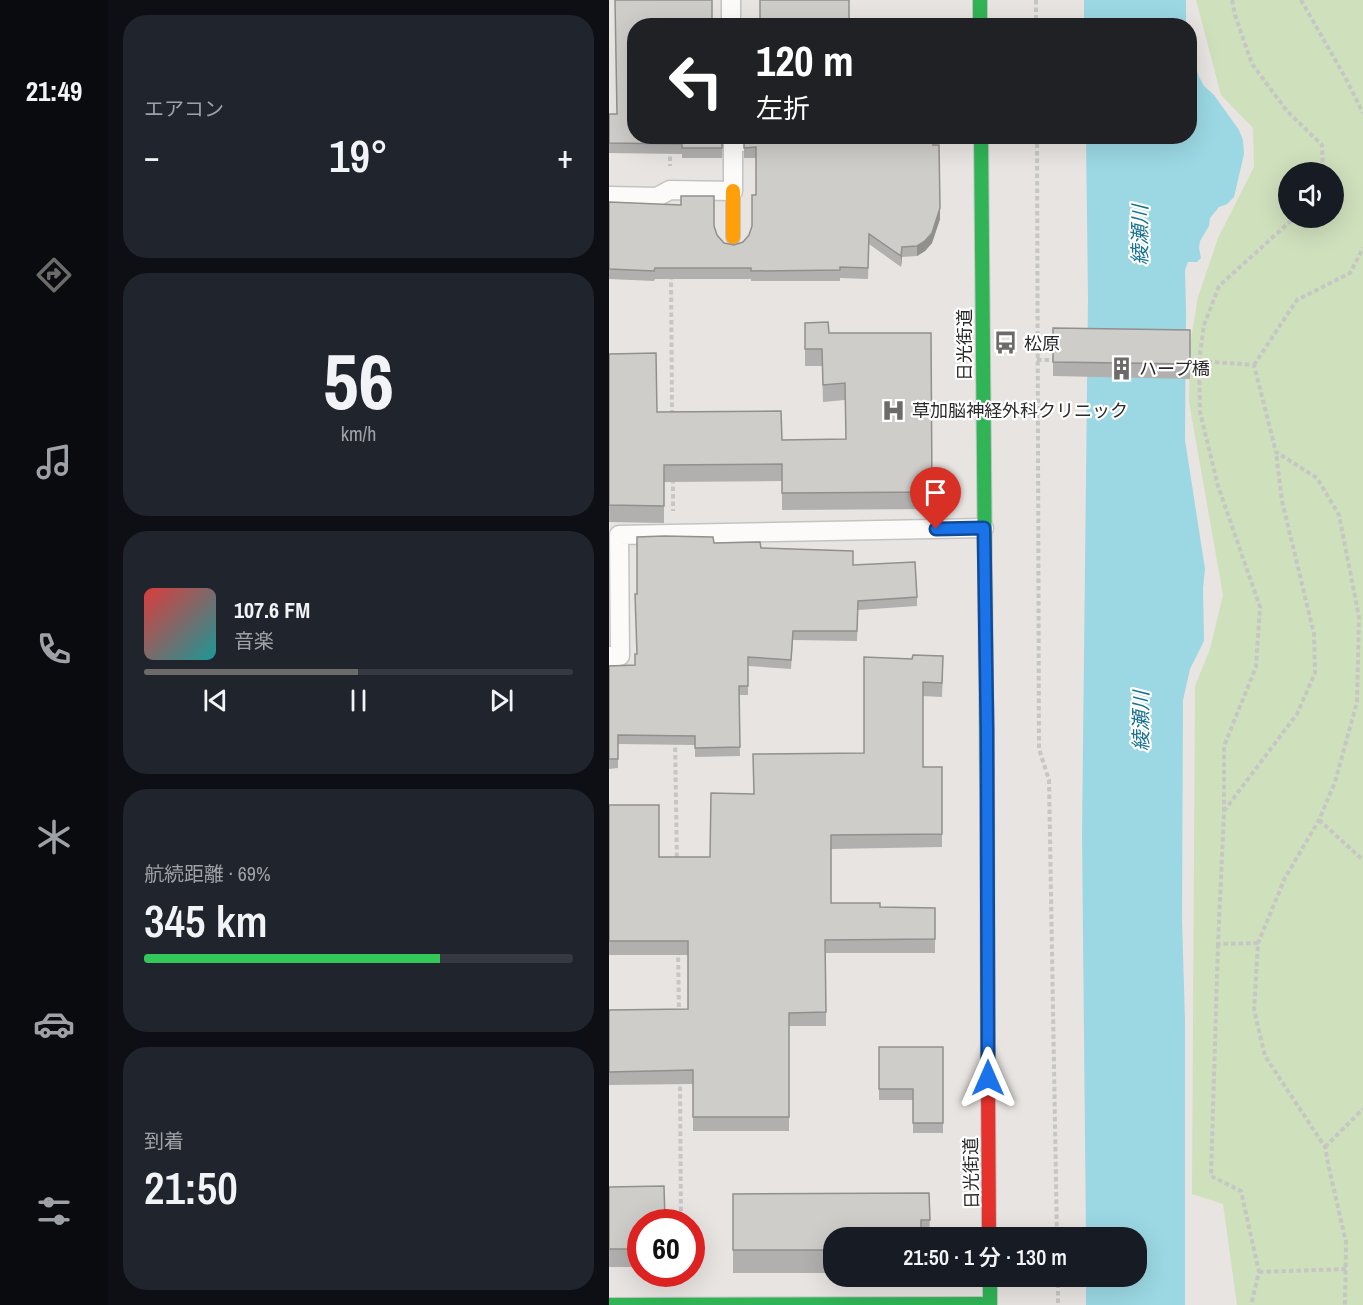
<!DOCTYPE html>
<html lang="ja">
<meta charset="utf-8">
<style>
:root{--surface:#171b24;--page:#20242c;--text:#f1f3f6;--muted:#9ea1a6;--line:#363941;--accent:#6c6b6a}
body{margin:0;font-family:"Archivo Narrow","Noto Sans JP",sans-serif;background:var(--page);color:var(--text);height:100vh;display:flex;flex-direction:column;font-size:22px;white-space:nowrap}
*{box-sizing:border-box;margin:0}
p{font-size:20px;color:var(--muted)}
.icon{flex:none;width:33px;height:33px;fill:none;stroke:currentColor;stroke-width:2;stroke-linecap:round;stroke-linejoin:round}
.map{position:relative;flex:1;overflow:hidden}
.sheet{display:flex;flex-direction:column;gap:15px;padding:15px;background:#0d0f14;width:501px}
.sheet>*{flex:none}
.hud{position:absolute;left:18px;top:18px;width:570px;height:126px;border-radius:24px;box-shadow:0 6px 24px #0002;background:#202124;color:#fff;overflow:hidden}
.controls{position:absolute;left:669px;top:162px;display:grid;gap:12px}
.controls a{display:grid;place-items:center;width:66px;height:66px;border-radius:50%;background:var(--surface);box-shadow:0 6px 24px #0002;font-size:30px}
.speed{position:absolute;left:18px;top:1209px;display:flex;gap:12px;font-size:30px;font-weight:700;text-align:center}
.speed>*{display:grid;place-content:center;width:78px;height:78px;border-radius:50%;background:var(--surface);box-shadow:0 6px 24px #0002;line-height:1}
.speed .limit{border:9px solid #d22;background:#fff;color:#111}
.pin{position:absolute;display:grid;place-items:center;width:51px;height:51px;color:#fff;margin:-62px -26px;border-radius:50% 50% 50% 0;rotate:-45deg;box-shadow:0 0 6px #0007}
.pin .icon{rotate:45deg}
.me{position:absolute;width:66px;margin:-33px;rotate:0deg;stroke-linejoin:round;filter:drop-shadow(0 0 4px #0008)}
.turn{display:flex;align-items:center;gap:21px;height:126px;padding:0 30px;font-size:27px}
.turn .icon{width:78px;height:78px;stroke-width:2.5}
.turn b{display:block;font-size:42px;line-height:51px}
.big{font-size:45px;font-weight:600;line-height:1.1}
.sheet .tile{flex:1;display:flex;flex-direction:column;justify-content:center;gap:9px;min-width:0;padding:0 21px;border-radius:24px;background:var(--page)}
.sheet .dial{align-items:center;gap:0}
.dial b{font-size:78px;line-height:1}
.song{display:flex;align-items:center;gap:18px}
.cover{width:72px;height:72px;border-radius:9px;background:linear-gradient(135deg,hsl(0 70% 55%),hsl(180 70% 35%))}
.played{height:6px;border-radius:3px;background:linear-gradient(90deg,var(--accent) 50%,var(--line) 50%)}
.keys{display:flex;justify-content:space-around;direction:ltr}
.heat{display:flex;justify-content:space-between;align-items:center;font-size:33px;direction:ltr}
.charge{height:9px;border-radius:4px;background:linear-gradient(90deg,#34c759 69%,var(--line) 0)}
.trip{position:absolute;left:214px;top:1227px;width:324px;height:60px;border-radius:24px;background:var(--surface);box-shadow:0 6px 24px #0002;font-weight:600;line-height:60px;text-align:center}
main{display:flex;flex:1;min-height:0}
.menu{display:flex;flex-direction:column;width:108px;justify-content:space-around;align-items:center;background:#090b0e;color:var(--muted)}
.menu .icon{width:42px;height:42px}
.menu .current{color:var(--accent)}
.menu b{font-size:27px;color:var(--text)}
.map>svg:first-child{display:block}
.green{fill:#cfe0bd;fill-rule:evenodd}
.water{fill:#9bd8e3}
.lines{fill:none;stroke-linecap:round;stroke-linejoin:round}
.lane-casing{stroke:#c4c3c3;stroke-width:21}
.fast-casing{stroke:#c4c3c3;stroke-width:16}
.slow-casing{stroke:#c4c3c3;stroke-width:16}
.jam-casing{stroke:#c4c3c3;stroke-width:16}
.path{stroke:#c6c6c5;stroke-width:4;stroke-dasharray:4.5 3;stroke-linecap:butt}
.lane{stroke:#fcfbfa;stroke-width:18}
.fast{stroke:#30b455;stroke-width:14}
.slow{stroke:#ff9f0a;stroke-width:14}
.jam{stroke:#e5322d;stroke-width:14}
.wall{fill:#b2b0ae}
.shaded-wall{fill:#91908d}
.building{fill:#cfcdca;stroke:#91908d;stroke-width:1.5}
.route-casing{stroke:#114b97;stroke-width:15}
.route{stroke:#1a73e8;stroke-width:10}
.labels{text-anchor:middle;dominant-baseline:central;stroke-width:4.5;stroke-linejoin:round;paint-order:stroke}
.poi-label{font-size:18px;fill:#2a2a2a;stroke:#fff;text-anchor:start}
.street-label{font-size:18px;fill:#2a2a2a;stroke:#fff}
.water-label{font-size:20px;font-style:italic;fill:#197390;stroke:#fff}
</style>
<main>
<nav class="menu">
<b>21:49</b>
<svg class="icon current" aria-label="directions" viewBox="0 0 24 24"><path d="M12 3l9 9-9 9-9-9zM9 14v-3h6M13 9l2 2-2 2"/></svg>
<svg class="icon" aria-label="music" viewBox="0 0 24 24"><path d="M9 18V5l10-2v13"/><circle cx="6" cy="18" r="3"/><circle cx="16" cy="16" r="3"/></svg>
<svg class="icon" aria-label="phone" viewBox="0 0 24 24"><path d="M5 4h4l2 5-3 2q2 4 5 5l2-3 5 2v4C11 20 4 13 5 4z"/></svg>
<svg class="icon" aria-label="climate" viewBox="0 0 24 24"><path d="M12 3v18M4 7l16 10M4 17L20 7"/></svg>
<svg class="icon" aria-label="car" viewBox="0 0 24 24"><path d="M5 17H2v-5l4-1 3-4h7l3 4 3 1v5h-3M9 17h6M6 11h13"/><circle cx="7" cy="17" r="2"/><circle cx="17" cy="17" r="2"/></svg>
<svg class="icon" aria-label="filters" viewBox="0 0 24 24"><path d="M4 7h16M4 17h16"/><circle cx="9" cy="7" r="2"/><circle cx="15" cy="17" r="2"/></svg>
</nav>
<section class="sheet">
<div class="tile"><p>エアコン</p>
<div class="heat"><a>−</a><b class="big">19°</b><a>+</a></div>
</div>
<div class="tile dial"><b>56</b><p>km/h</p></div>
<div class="tile">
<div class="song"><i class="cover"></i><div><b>107.6 FM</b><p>音楽</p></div></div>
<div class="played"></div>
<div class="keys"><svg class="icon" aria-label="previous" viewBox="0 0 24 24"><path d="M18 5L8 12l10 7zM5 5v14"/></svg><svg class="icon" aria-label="pause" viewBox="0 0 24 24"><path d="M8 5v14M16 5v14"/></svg><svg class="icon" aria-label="next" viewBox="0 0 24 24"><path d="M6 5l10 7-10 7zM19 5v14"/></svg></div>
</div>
<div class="tile"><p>航続距離 · 69%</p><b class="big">345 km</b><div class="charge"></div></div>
<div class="tile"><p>到着</p><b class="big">21:50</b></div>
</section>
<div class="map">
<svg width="754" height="1305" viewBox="0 0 754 1305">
<rect width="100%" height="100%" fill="#e8e4e1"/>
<path class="green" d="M587 0H754V1305H628L614 1204 583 1194 586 686 601 649 614 595 580 402 581 344 589 297 609 238 645 167 644 128 612 95ZM680 172H724V218H680Z"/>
<g class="water">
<rect x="475" y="0" width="102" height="25"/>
<polygon points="581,37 585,43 588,52 587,67 590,77 595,86 605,95 630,130 634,140 635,154 625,197 618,204 610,207 601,218 600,226 591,241 590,248 592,258 588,262 579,262 576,270 577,311 576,440 596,569 594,588 595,641 581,669 574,700 573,920 576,1020 576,1305 477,1305 477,1277 528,1276 528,1238 477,1238 473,835 479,299 477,137 580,136"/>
</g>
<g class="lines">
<defs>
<g id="lane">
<polyline points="122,0 122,26"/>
<polyline points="124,142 265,140"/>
<polyline points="0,196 48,197 61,190 124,191 124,136"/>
<polyline points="0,656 11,656 10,535 375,528"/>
</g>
<g id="fast">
<polyline points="371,0 371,26"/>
<polyline points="372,136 378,791"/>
<polyline points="381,1276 381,1305"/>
<polyline points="0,1305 381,1304"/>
</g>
<g id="slow">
<polyline points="124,191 124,237"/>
<polyline points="378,791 379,1079"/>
</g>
<polyline id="jam" points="379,1079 380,1238"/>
</defs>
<use href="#lane" class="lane-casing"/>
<use href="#fast" class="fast-casing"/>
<use href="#slow" class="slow-casing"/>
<use href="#jam" class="jam-casing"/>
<g class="path">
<polyline points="427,0 427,26"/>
<polyline points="623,0 626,15 643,64 678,111 713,145 714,172"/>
<polyline points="692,0 736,77 754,113"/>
<polyline points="428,136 430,749 440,780 448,1238"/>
<polyline points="61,149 61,166"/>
<polyline points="62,275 63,415"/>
<polyline points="428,360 449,360"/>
<polyline points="576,360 645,365 667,452 708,478 730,515 750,617 748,702 726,782 710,820 676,878 649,943 645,1010 656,1056 716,1147 720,1168 737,1242 736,1305"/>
<polyline points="645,365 688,300 741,273 754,248"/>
<polyline points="64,479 64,511"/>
<polyline points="66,740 68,862"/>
<polyline points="615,811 688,714 706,673 705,634 673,501 667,452"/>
<polyline points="710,820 754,860"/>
<polyline points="649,943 609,944 615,812 615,746 647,667 651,607 609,486 591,412 590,361 595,325 610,286 685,218"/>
<polyline points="609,944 602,1176 632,1191 650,1272 642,1305"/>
<polyline points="69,950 70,1012"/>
<polyline points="71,1079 72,1222"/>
<polyline points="716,1147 754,1109"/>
<polyline points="650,1272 737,1269"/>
<polyline points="449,1276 449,1305"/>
</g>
<use href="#lane" class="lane"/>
<use href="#fast" class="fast"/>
<use href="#slow" class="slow"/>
<use href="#jam" class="jam"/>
</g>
<g class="wall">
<polygon points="0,114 8,114 26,136 114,136 113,158 73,158 73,154 0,153"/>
<polygon points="271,139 324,145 331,219 323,243 316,251 308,256 293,257 292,267 260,244 259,279 231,278 231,281 142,281 142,279 46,279 45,281 0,279 0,202 105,226 108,235 115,243 125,245 134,242 140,235 143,226 147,195 147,158 135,158 135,143 266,141"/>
<polygon points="196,323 220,333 322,333 323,509 173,510 173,481 55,482 55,523 0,522 0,354 48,412 173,440 237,439 236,400 214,402 213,366 196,366"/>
<polygon points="444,328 581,330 581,379 444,376"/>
<polygon points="105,543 152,548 244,565 308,597 308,606 249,610 248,641 184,640 182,669 139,666 139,695 130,695 131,756 86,757 86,745 9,744 9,768 0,769 0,666 26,665 28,654 28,594"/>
<polygon points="255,657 334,670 333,697 314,696 314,767 333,767 333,847 222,849 222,903 271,907 326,908 326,953 217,953 217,1026 180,1026 180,1131 84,1131 84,1084 0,1085 0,1010 79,1009 79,955 0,955 0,805 50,857 101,857 145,794 144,754 255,753"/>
<polygon points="270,1047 334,1047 334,1133 304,1133 304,1100 270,1100"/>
<polygon points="0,1187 32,1222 32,1267 0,1267"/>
<polygon points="320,1193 321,1238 225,1238 225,1273 124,1273 124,1194"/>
</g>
<g class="shaded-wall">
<polygon points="331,208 331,219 323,243 316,251 308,256 308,246"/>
<polygon points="293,247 293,257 292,267 292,256"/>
</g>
<g class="building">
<polygon points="6,0 103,0 103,26 26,26 26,136 113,136 113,148 73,148 73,144 0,143 0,114 8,114"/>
<rect x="151" y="0" width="89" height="26"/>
<polygon points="273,136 324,136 324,145 330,145 331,208 323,233 316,241 308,246 293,247 292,256 260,234 259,268 231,267 231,270 142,271 142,268 46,268 45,271 0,269 0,202 72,205 72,196 105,196 105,226 108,235 115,243 125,245 134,242 140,235 143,226 143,195 147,195 147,147 135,148 135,143 266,141 271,139"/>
<polygon points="219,322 220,333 322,333 323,492 173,493 173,464 55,465 55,506 0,505 0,354 47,353 48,412 172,411 173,440 237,439 236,383 214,385 213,349 196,349 196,323"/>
<polygon points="444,328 581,330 581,364 444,362"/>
<polygon points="55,536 104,537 105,543 151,542 152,548 244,551 244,565 306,562 308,597 249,601 248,631 184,631 182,660 139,657 139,686 130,686 131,747 86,748 86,736 9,735 9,759 0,759 0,666 26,665 26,654 28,654 26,594 28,594 28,537"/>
<polygon points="304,655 334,656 333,683 314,682 314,767 333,767 333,834 222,835 222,903 271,903 271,907 326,908 326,939 216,940 217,1012 180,1013 180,1117 84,1117 84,1070 0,1072 0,1010 79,1009 79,941 0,941 0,805 50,805 50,857 101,857 102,793 145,794 144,754 255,753 255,657 303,659"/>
<polygon points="270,1047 334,1047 334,1123 304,1123 304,1089 270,1089"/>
<polygon points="55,1186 56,1222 32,1222 32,1249 0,1249 0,1187"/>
<polygon points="320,1193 321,1220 312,1220 312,1238 225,1238 225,1250 124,1250 124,1194"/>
</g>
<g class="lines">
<defs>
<polyline id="route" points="327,529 375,528 378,729 379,1078"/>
</defs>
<use href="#route" class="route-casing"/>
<use href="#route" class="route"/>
</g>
<defs>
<symbol id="bus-bare" viewBox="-9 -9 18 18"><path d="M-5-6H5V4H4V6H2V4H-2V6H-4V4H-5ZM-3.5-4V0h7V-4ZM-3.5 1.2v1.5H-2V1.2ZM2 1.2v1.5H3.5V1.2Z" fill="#6c6b6a" stroke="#fff" stroke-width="2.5" paint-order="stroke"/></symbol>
<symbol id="building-bare" viewBox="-9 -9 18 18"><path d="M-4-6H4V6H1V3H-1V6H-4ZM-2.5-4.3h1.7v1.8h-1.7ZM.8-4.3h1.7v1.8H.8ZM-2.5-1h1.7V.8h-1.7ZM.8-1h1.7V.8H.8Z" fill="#6c6b6a" stroke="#fff" stroke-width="2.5" paint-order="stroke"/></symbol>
<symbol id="hospital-bare" viewBox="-9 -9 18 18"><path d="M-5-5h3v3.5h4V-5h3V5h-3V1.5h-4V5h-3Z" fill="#6c6b6a" stroke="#fff" stroke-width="2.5" paint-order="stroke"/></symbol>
</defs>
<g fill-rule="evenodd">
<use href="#bus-bare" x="380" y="326" width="33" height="33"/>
<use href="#building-bare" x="496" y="352" width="33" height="33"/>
<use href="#hospital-bare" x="268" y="394" width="33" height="33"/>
</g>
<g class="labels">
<g class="poi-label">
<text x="415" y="343">松原</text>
<text x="530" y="368">ハープ橋</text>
<text x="303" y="410">草加脳神経外科クリニック</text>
</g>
<g class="street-label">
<text transform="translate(355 345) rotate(-90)">日光街道</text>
<text transform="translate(362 1173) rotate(-91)">日光街道</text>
</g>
<g class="water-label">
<text transform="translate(530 235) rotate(-90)">綾瀬川</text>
<text transform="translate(531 721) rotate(-90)">綾瀬川</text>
</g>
</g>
</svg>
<div class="controls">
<a><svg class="icon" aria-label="sound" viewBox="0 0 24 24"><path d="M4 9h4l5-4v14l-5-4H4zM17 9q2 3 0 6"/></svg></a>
</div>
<div class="speed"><div class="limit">60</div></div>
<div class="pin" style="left:327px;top:529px;background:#d93025"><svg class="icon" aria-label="arrive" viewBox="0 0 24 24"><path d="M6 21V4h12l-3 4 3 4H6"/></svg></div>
<svg class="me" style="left:379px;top:1078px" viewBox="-20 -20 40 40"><path d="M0-17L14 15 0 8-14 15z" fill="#1a73e8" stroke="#fff" stroke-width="4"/></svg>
<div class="trip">21:50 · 1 分 · 130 m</div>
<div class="hud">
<div class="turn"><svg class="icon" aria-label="left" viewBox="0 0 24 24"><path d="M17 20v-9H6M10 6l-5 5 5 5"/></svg><div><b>120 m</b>左折</div></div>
</div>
</div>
</main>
